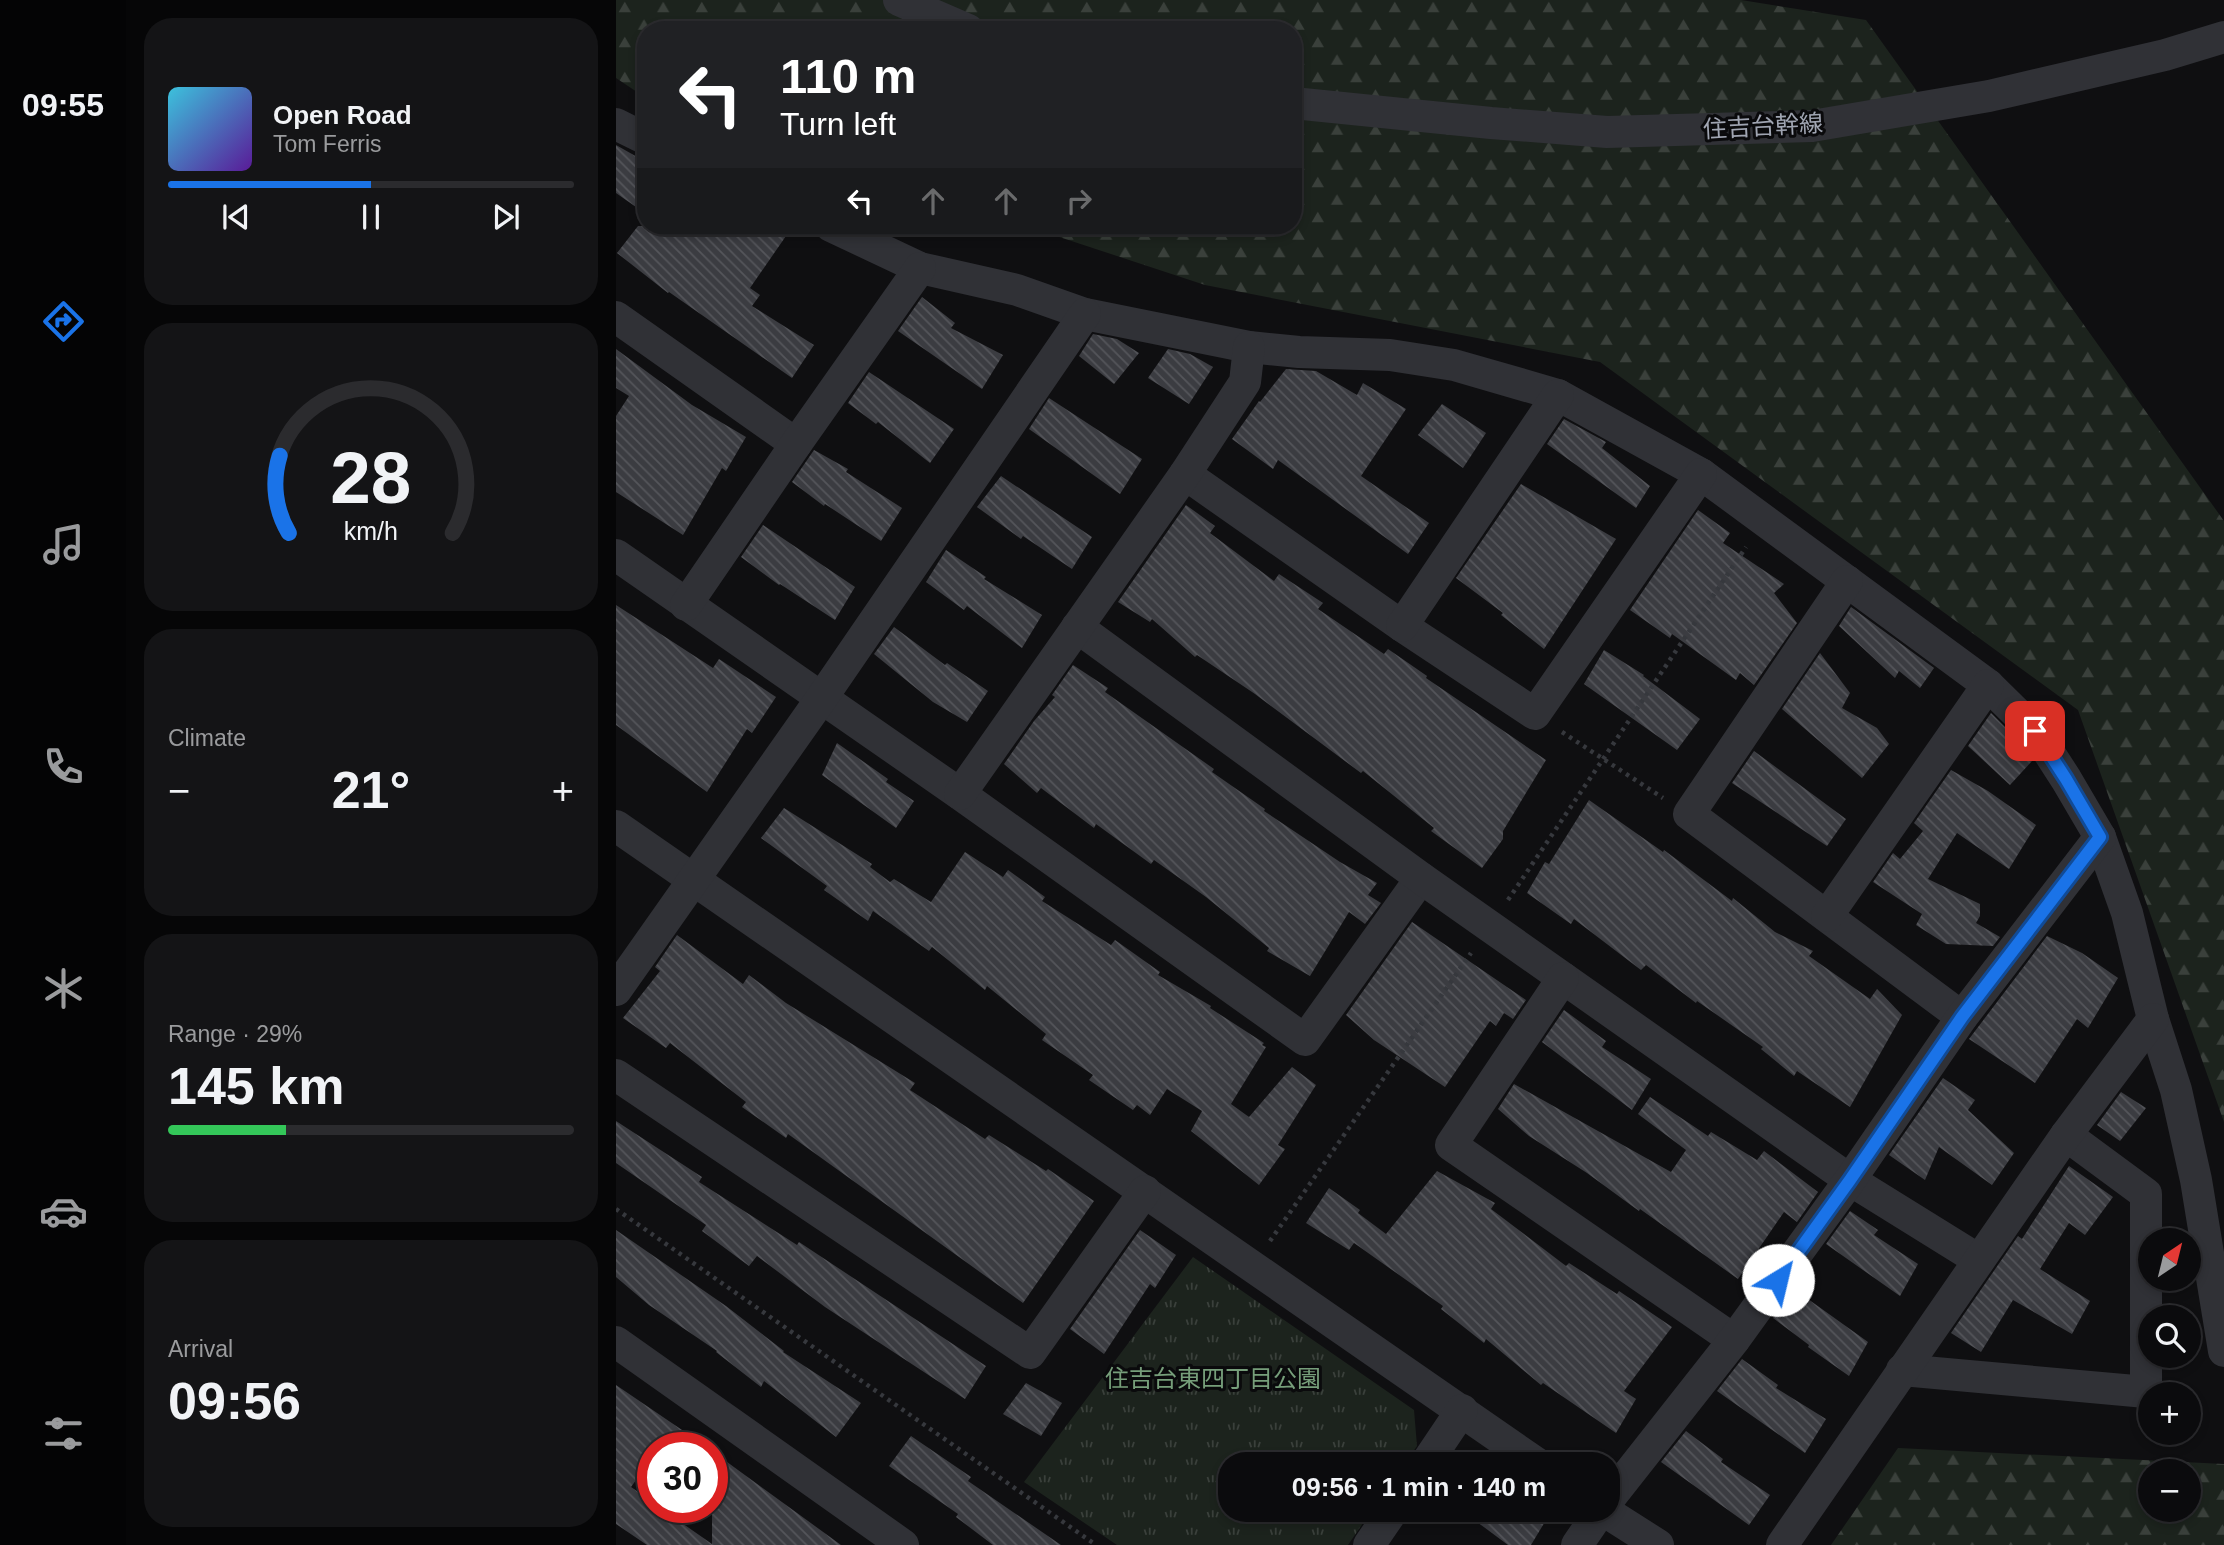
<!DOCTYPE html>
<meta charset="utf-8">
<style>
:root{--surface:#0b0b0d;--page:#141416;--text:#f1f3f6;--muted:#9a9b9d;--line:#2b2b2e;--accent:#1a73e8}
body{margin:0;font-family:Helvetica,"Noto Sans JP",sans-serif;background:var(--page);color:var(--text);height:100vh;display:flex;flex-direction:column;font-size:26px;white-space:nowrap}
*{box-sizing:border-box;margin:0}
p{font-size:23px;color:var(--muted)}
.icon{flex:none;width:38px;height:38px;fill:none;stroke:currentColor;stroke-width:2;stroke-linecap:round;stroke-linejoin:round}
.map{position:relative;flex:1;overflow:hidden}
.details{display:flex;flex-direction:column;gap:18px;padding:18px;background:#060607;width:490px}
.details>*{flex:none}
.guide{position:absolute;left:21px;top:21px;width:665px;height:214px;border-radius:28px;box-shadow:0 4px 10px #0003,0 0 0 2px var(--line);background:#202124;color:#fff;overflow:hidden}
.needle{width:46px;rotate:35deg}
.tools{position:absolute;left:1522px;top:1228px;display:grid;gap:14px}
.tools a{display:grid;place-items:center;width:63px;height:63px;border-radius:50%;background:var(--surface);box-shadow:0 4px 10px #0003,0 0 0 2px var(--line);font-size:35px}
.speed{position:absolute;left:21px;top:1432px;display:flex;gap:14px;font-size:35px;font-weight:700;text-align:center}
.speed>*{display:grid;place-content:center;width:91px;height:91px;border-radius:50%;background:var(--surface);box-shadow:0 4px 10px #0003,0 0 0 2px var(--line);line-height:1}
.speed .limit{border:10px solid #d22;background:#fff;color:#111}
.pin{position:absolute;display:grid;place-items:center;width:60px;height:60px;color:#fff;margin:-30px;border-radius:14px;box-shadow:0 4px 10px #0006}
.me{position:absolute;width:77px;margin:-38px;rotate:36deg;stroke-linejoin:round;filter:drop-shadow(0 0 5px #0008)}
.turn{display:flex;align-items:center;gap:24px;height:147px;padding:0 28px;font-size:32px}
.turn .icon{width:91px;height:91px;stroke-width:2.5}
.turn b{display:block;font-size:49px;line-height:60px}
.lanes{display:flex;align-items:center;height:66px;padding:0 28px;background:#0003;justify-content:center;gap:35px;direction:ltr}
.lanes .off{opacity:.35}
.big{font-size:52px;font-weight:600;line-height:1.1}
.details .tile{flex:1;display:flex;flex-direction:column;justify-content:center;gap:10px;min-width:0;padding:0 24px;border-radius:28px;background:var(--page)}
.details .dial{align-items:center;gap:0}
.dial svg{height:182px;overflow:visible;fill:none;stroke:var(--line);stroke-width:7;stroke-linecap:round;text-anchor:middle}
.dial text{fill:var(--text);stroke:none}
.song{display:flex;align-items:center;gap:21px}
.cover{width:84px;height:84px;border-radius:10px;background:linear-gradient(135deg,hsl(190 70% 55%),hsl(270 70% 35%))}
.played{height:7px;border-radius:4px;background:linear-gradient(90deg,var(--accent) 50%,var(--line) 50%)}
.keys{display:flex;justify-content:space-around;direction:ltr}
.heat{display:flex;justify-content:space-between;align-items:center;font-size:38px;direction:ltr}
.charge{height:10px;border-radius:5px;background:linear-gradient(90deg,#34c759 29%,var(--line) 0)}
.trip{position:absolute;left:602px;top:1452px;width:402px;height:70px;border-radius:28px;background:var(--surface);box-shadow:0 4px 10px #0003,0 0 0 2px var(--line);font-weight:600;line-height:70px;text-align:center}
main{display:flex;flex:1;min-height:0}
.dock{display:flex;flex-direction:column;width:126px;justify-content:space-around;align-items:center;background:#040405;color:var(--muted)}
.dock .icon{width:49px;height:49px}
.dock .selected{color:var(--accent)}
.dock b{font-size:32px;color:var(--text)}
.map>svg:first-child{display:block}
.forest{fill:url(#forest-firs);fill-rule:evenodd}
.park{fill:url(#park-tufts)}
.building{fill:url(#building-back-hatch)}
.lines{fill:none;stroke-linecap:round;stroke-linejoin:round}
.path{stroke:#36383d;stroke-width:4.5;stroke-dasharray:3.5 5;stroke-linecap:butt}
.minor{stroke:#303136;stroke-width:32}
.route-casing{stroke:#114b97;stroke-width:18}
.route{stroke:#1a73e8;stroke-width:12}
.labels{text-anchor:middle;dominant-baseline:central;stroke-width:6;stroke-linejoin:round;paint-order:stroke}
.street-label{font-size:24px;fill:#a0a5b2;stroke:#0a0a0c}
.park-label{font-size:24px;fill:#769e7a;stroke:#0a0a0c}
</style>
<main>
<nav class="dock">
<b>09:55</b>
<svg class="icon selected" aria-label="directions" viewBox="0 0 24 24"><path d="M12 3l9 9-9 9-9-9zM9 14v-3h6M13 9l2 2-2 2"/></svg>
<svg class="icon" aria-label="music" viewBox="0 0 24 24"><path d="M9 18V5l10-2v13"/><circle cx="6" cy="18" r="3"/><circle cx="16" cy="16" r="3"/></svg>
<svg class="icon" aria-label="phone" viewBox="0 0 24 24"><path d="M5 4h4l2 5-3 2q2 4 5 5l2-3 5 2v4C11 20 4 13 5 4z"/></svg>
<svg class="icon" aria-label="climate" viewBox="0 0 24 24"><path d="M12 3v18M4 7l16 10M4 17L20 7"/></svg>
<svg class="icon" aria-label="car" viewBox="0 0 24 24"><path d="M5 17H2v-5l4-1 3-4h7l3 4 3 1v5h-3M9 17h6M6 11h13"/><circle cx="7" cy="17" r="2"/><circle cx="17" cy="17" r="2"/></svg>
<svg class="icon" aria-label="filters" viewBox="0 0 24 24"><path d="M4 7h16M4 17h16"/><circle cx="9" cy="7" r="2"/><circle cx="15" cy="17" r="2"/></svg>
</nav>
<section class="details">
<div class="tile">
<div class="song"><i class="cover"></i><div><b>Open Road</b><p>Tom Ferris</p></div></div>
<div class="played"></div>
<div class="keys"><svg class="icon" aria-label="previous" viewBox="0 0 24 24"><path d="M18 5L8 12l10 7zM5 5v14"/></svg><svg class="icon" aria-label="pause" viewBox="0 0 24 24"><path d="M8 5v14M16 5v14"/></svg><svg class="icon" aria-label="next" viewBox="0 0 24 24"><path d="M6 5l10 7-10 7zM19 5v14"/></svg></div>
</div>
<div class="tile dial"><svg viewBox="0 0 100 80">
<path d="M14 69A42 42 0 1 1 86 69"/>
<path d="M14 69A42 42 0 0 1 10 35" stroke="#1a73e8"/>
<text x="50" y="56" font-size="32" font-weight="700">28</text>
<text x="50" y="72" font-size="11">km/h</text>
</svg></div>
<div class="tile"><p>Climate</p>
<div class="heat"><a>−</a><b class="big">21°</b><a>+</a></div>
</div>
<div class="tile"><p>Range · 29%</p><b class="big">145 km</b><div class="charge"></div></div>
<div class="tile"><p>Arrival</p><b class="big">09:56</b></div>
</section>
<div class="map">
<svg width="1608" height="1545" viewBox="0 0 1608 1545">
<defs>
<pattern id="forest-firs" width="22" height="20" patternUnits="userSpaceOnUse" patternTransform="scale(1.75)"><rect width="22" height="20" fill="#1c231d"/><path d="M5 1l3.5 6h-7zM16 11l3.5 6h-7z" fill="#3a403b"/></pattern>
<pattern id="park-tufts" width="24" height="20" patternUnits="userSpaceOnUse" patternTransform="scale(1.75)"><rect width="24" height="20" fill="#1c231d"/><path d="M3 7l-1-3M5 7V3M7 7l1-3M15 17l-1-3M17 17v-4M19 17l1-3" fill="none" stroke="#3a403b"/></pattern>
<pattern id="building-back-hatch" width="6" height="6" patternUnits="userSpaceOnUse" patternTransform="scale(1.75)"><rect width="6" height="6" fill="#3b3c41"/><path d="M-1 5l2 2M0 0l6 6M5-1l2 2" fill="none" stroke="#54555a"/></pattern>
</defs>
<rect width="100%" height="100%" fill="#0f0f11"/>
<g class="forest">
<polygon points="0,0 1125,0 1250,20 1608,521 1608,1122 1462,710 984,362 589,285 410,226 677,226 677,30 30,30 30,98 0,78"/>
<path d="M1282 1448 1608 1464V1545H1215ZM1535 1472H1573V1510H1535Z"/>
</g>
<polygon class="park" points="577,1257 798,1410 801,1446 788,1465 614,1465 614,1510 756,1510 732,1545 501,1545 408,1482"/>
<g class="building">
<polygon points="0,145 30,162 30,214 0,193"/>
<polygon points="22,226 154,226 170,236 134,288 144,295 136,306 198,345 176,378 53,292 52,293 1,253"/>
<polygon points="306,297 339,323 335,328 387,355 366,389 282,331"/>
<polygon points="477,334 501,339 523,353 498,384 463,356"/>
<polygon points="0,349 76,405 130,437 110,471 106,468 67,535 0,492 0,416 13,396 0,388"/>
<polygon points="552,349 574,354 597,367 573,404 532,378"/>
<polygon points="670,369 700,371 741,395 747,383 790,409 745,476 813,523 792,554 662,460 657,469 616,439 643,401 644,402"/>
<polygon points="253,372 338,429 314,463 262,422 260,424 232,403"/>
<polygon points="433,398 526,459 504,494 413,429"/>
<polygon points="826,404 870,433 847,468 802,435"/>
<polygon points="948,419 990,442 986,448 1034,486 1020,508 931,444"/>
<polygon points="198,450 232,469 230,472 286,508 265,541 209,504 208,506 176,482"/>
<polygon points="385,476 476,537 456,569 407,536 405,539 361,507"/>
<polygon points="905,484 1000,539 928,649 885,615 887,613 840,578"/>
<polygon points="570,505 599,526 594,533 658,581 663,574 707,603 702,609 768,654 772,649 811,676 810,678 930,760 887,831 887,839 866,868 815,831 818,828 747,771 745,773 639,694 581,655 579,657 536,619 534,622 502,602"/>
<polygon points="1082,510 1114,533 1107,543 1168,584 1158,593 1181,623 1138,685 1124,673 1120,680 1056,634 1054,638 1014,610"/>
<polygon points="147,525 239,587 219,620 164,584 163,585 125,557"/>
<polygon points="330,550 370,577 368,579 426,615 406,648 351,606 348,610 310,582"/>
<polygon points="0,605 97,668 103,659 160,697 136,733 131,729 91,792 0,725"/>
<polygon points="1235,607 1318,668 1304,688 1283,671 1279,678 1223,626"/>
<polygon points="278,627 329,665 331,663 372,691 351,722 317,702 258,654"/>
<polygon points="988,650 1028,675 1027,676 1084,719 1061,750 968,684"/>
<polygon points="1204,653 1234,693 1226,708 1261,728 1273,744 1246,778 1166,709"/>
<polygon points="457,665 492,688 489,692 598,769 596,772 649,809 648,811 724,862 761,883 752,895 765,903 749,924 733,912 694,976 651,951 653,948 590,897 538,860 535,864 480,824 478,828 425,788 421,793 388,764 418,721 439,697 436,695"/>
<polygon points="1375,713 1398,736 1416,761 1394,785 1352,746"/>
<polygon points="221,743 272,779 270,782 298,801 280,828 206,775"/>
<polygon points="1138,751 1230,819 1211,846 1116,783"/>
<polygon points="1335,770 1372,791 1420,825 1393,869 1341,833 1312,879 1364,904 1364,916 1360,923 1384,937 1377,946 1330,944 1300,925 1306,914 1257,882 1277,853 1284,859 1307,831 1298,823"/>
<polygon points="973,800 1047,852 1048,850 1116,901 1117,898 1159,932 1197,951 1193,956 1254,999 1261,989 1286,1015 1234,1107 1181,1071 1178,1076 1145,1049 1147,1047 1081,1001 1080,1003 1030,965 1025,970 958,919 955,924 911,893 929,862 933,864"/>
<polygon points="168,808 256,864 254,867 274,882 278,879 315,902 349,852 387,877 392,870 429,897 426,901 495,945 499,940 544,972 542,975 595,1006 594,1008 648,1043 646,1045 650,1047 615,1104 633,1117 676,1067 700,1085 662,1145 669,1149 643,1185 575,1131 586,1111 551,1089 534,1115 521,1105 517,1110 473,1080 477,1075 426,1040 430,1034 371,986 369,990 316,947 313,951 257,911 252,921 208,890 211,886 145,838"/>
<polygon points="796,922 910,1000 897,1019 888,1013 880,1026 874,1021 829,1087 758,1040 730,1015"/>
<polygon points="61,935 127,984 133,975 170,1003 299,1083 294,1090 369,1139 373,1135 430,1171 432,1169 478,1201 407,1303 172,1134 170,1138 126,1107 130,1102 54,1043 50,1048 7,1018 44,971 39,967"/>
<polygon points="1431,936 1466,953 1502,978 1472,1028 1461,1019 1419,1083 1353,1039"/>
<polygon points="948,1010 990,1041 986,1047 1035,1079 1016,1110 926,1042"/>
<polygon points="1327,1078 1359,1100 1352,1110 1398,1153 1376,1185 1323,1147 1309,1180 1273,1155"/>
<polygon points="898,1084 1055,1172 1070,1150 1022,1114 1034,1097 1092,1136 1095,1132 1141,1160 1148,1151 1202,1192 1181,1222 1168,1212 1122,1279 1024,1209 1023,1211 971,1173 913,1136 882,1109"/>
<polygon points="1505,1092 1530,1108 1504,1141 1481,1125"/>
<polygon points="0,1121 86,1177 83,1182 181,1245 183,1242 370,1366 349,1399 209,1307 141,1256 133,1266 86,1231 90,1225 0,1163"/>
<polygon points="1453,1166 1497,1197 1469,1235 1453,1223 1424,1269 1474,1301 1456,1334 1397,1300 1365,1352 1335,1333 1402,1236 1406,1239"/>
<polygon points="821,1171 879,1203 875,1209 950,1266 953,1263 1001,1294 1003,1291 1056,1327 1008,1391 1020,1399 1000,1433 927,1383 925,1385 870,1339 868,1343 825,1309 827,1306 738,1243 733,1250 690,1223 713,1188 744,1210 742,1213 770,1234"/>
<polygon points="1234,1211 1262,1230 1258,1235 1302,1264 1284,1296 1210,1244"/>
<polygon points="0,1230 110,1306 168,1351 167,1352 245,1403 220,1437 148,1381 145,1387 100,1352 101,1351 33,1305 0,1277"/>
<polygon points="524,1230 560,1255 539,1288 534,1284 488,1354 454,1329"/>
<polygon points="1178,1289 1252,1342 1233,1376 1192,1347 1193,1345 1157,1318"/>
<polygon points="1126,1359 1162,1385 1160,1388 1210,1419 1189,1453 1101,1391"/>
<polygon points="410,1383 446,1403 425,1436 387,1414"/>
<polygon points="0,1385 91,1447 37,1447 37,1457 15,1487 37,1502 37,1507 43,1507 96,1544 96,1451 225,1545 31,1545 0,1524"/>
<polygon points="1070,1431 1107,1459 1105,1462 1154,1495 1133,1525 1045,1462"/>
<polygon points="295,1436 355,1477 352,1481 445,1545 377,1545 340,1517 342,1514 273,1466"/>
<polygon points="845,1510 916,1510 930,1520 915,1545 892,1545"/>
</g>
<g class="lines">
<g class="path">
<polyline points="946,732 1047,798"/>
<polyline points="892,900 1130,547"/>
<polyline points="0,1209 480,1545"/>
<polyline points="654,1241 855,953"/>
</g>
<g class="minor">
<polyline points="283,0 352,30"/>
<polyline points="677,103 875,123 991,132 1196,126 1373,96 1549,55 1608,37"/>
<polyline points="0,124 30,139"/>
<polyline points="215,226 304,268 401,290 469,314 633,347 683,352 774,355 838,365 942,395 1085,474 1372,685 1419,731 1450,779 1484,837 1511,913 1537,1019 1560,1090 1580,1180 1608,1351"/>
<polyline points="0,317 180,444"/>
<polyline points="569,474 786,626 919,714 1085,474"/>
<polyline points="0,555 344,794 689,1040 805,878"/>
<polyline points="1231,581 1073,814 1346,1017"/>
<polyline points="70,605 180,444 304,268"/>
<polyline points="786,626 942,395"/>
<polyline points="461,627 805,878 1234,1180 1363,1260"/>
<polyline points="344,794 569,474 629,382 633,347"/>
<polyline points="0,826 923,1465"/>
<polyline points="1211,916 1372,685"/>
<polyline points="947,978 835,1145 1118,1340"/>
<polyline points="0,990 205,699 469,314"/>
<polyline points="0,1075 414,1353 529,1191"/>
<polyline points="0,1342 287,1545"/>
<polyline points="1286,1370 1530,1392 1530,1194 1450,1135"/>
<polyline points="809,1465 846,1410"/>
<polyline points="992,1500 1118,1340 1234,1180 1346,1017 1484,837"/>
<polyline points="987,1510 1042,1545"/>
<polyline points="753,1545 777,1510"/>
<polyline points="961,1545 985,1510"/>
<polyline points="1166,1545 1450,1135 1537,1019"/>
</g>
</g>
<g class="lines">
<defs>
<polyline id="route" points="1162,1280 1234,1180 1346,1017 1484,837 1450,779 1419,731"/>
</defs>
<use href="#route" class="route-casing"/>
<use href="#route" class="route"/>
</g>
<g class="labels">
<g class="street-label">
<text transform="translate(1147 126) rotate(-3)">住吉台幹線</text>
</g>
<g class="park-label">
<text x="597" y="1378">住吉台東四丁目公園</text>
</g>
</g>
</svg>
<div class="tools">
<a><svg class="needle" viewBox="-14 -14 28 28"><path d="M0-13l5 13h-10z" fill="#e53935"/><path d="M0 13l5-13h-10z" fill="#9a9b9d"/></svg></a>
<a><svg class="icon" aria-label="search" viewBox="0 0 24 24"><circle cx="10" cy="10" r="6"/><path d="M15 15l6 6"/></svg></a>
<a>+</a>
<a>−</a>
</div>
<div class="speed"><div class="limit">30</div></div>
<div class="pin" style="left:1419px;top:731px;background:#d93025"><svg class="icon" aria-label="arrive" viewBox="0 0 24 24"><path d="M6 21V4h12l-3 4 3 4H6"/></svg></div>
<svg class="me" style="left:1162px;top:1280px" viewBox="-20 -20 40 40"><circle r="19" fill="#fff"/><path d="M0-13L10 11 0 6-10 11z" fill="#1a73e8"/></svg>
<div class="trip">09:56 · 1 min · 140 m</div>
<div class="guide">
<div class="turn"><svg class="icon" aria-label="left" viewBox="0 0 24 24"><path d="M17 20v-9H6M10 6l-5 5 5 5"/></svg><div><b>110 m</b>Turn left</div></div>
<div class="lanes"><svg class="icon" aria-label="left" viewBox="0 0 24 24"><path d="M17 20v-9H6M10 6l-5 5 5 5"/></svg><svg class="icon off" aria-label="ahead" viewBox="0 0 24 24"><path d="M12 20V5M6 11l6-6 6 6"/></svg><svg class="icon off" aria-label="ahead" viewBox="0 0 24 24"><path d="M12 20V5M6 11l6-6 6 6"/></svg><svg class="icon off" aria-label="right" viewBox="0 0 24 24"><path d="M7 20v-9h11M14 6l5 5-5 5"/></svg></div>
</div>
</div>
</main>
